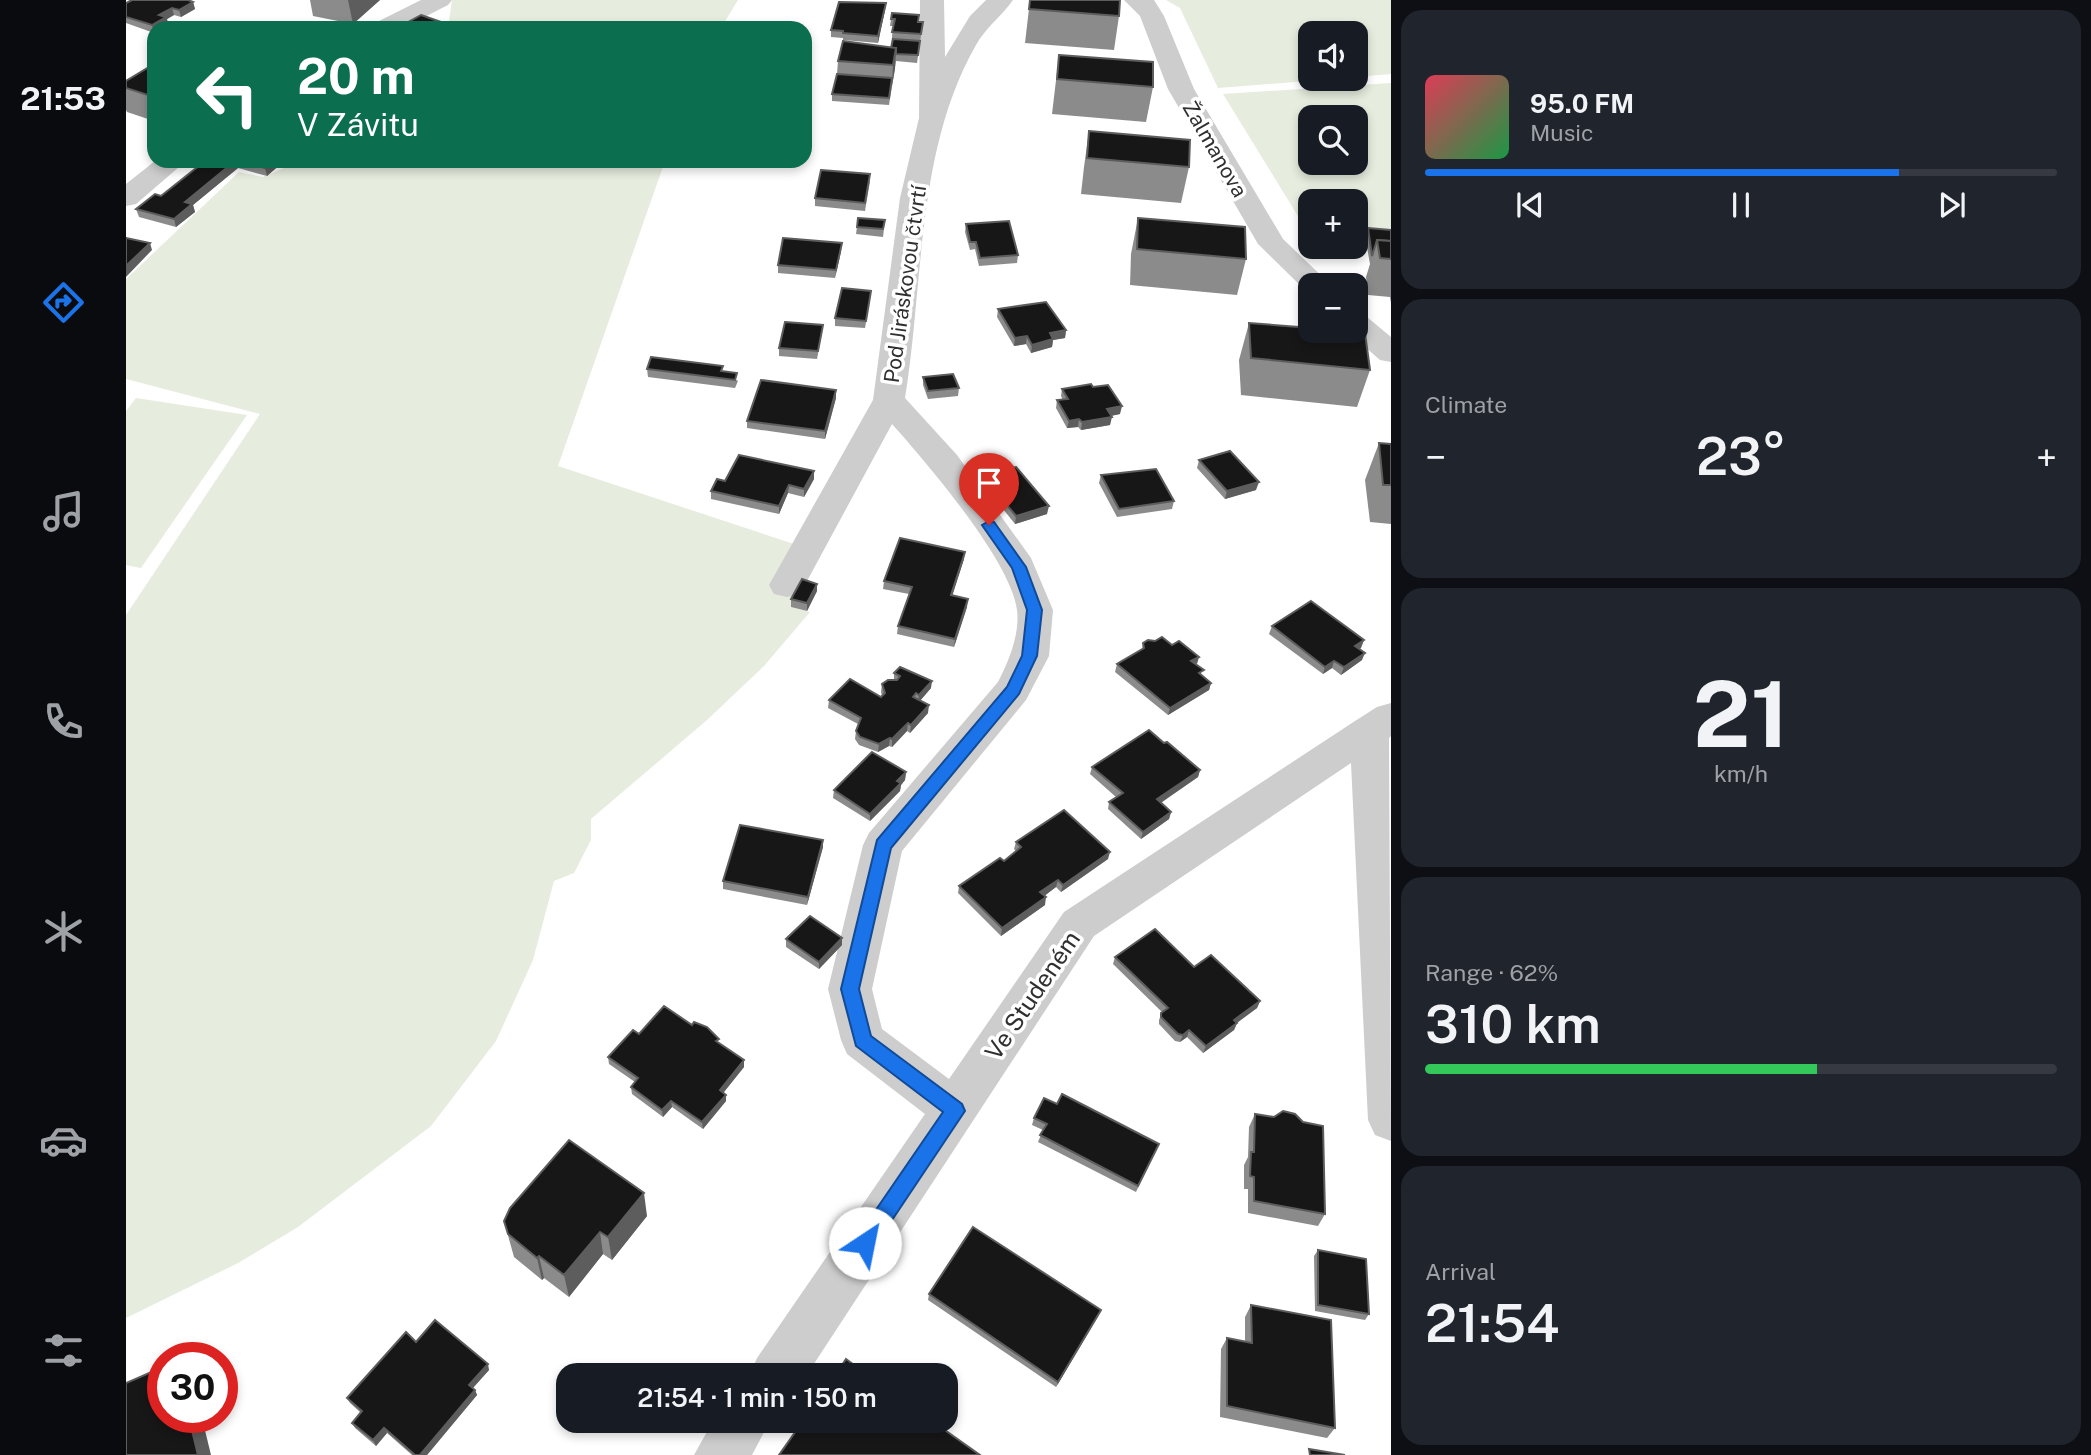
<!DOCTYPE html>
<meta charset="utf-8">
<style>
:root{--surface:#171b24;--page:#20242c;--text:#f1f3f6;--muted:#9ea1a6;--line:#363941;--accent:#1a73e8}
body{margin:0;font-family:"Public Sans",sans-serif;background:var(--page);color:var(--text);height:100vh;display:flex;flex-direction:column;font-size:26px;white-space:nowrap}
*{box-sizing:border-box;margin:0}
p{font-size:23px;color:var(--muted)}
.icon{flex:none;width:38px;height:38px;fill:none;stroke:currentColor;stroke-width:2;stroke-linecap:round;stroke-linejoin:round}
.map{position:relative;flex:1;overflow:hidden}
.sheet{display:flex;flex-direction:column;gap:10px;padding:10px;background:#0d0f14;width:700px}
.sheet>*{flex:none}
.hud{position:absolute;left:21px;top:21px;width:665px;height:147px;border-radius:21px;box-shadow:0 4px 10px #0003;background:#0b6e4f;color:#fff;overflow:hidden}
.tools{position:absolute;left:1172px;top:21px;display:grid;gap:14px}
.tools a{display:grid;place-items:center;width:70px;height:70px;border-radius:14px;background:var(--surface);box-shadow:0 4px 10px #0003;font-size:35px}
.speed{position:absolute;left:21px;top:1342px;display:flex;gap:14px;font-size:35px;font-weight:700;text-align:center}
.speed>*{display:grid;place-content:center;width:91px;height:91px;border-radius:50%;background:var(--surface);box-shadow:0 4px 10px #0003;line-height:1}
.speed .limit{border:10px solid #d22;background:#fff;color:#111}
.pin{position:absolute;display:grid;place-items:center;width:60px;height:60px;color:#fff;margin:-72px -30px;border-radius:50% 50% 50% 0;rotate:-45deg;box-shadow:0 0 7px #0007}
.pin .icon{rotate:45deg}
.me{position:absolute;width:77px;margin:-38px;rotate:34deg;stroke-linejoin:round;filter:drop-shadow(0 0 5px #0008)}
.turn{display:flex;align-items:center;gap:24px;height:147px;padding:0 35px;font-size:32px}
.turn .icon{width:91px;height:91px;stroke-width:2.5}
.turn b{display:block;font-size:49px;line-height:60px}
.big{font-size:52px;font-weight:600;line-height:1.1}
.sheet .widget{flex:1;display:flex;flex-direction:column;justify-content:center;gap:10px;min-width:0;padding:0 24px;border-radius:21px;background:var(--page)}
.sheet .dial{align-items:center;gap:0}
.dial b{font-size:91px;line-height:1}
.song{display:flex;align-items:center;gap:21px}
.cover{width:84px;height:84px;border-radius:10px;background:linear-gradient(135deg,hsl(350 70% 55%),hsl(140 70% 35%))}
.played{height:7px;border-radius:4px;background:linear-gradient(90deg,var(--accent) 75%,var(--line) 75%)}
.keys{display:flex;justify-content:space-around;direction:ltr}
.heat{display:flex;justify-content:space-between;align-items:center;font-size:38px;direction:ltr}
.charge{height:10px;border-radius:5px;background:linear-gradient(90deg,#34c759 62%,var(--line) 0)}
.trip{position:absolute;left:430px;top:1363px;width:402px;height:70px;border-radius:21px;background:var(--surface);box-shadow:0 4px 10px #0003;font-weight:600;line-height:70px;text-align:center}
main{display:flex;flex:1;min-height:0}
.menu{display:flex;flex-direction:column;width:126px;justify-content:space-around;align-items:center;background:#090b0e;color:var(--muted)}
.menu .icon{width:49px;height:49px}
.menu .on{color:var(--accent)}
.menu b{font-size:32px;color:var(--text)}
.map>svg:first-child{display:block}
.green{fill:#e6ecde;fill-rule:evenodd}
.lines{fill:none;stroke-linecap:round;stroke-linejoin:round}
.minor{fill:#cdcdcd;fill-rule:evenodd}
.wall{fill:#8b8b8b}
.shaded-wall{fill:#5d5d5d}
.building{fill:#171717;stroke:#5d5d5d;stroke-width:2}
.route{fill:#1a73e8;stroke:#114b97;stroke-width:2}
.labels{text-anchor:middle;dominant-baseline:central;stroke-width:7;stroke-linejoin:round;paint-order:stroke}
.far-street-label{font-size:21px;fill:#303030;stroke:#fff}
.street-label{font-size:24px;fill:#303030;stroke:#fff}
</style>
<main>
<nav class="menu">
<b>21:53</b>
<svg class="icon on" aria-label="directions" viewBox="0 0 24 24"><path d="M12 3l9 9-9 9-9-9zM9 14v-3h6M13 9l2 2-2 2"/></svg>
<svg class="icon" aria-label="music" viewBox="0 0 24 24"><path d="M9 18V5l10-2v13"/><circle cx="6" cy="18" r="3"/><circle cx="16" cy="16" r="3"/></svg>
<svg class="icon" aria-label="phone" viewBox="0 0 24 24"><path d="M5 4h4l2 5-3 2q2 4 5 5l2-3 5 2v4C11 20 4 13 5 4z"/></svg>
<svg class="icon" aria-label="climate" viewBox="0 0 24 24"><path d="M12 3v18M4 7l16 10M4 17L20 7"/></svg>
<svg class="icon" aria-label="car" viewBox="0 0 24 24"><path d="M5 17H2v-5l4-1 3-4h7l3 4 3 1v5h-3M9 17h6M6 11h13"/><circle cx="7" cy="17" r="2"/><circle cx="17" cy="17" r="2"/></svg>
<svg class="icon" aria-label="filters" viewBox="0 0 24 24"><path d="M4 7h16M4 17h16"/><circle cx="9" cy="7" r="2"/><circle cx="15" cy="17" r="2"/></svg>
</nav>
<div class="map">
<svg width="1265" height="1455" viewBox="0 0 1265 1455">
<rect width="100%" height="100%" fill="#fff"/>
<g class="green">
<polygon points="326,0 612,0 595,28 322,28"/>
<polygon points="1040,0 1265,0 1265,74 1230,77 1230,33 1185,33 1185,79 1207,79 1092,88 1054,8"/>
<path d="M1265 83V229L1230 231V201H1185L1183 234 1097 94ZM1185 117H1230V163H1185Z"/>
<polygon points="174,161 539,161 432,466 668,544 678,588 665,607 684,612 638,666 581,720 465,819 465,840 448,873 428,881 407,960 370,1041 305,1126 172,1227 112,1263 0,1318 0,615 134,414 0,379 0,279 113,172 137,177"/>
<polygon points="10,398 121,415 15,568 0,565 0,411"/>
</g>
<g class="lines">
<g class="minor">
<polygon points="295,0 326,0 322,5 277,28 246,28 249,23"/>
<path d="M794 0H818L819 57 844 16 860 0H887C876 16 860 27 850 45 790 150 798 281 779 398L831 455 905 558 927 610 923 656 900 700 776 851 746 989 756 1029 823 1079 938 912 1229 721 1251 707 1265 703V736L1263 738 1265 1141 1249 1135 1242 1120 1225 763 968 936 680 1376H623L631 1358 799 1114 721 1054 715 1040 702 989 737 845 743 833 872 682C883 661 894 634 891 610 885 561 800 462 766 424L674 594 661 597 648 594 643 585 747 400 774 198 793 118Z"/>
<polygon points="998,0 1028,0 1038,16 1068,89 1157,239 1205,285 1185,285 1185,293 1180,291 1132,244 1042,89 1014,16"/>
<polygon points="29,161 60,161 10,204 0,206 0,184"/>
<polygon points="1230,314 1241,317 1265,337 1265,362 1254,360 1221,331 1230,331"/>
<polygon points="587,1421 644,1421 626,1455 568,1455"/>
</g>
</g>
<g class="wall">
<polygon points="184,0 254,0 227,24 187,16"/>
<polygon points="904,0 993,16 988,50 899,43"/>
<polygon points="67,2 69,9 55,17 48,15 41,19 42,24 36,28 28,28 28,33 0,23 0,3"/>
<polygon points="760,3 759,10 752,43 717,40 717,38 705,37 705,30"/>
<polygon points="765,19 797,22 791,63 770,61 763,105 706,101 706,94 711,74 712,61 765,48 767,26 764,26"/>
<polygon points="933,55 1027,87 1020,122 926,114"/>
<polygon points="28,64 28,121 1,112 0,110 0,81"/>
<polygon points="963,131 1063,167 1055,203 955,194 958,167"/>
<polygon points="79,161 157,161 157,162 141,176 112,168 67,205 69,212 50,227 13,217 10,209 35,196"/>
<polygon points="744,181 739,211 689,206 689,198"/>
<polygon points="1012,218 1120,259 1111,295 1004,285 1005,254"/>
<polygon points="759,220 757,237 730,234 731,227"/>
<polygon points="840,224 892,255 891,263 853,266 849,249 844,250 839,232"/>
<polygon points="1242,228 1265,230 1265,303 1264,297 1242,295 1240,277 1244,264 1239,236"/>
<polygon points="715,251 709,278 652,273 652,265"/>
<polygon points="744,299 739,328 709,326 709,318"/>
<polygon points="872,309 940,330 939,338 927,340 926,347 905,353 900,344 888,346 871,317"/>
<polygon points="1123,323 1244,370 1231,407 1115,395 1113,360"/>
<polygon points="697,325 696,333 691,359 653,356 653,348"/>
<polygon points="521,369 597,371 612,381 609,388 522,377"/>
<polygon points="797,377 833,388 832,396 802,399 797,385"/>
<polygon points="967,387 994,414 985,416 984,425 955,430 952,427 941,428 930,408 931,400 937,400 935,396 936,389"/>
<polygon points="710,398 699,439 621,428 621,421"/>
<polygon points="1253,443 1265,444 1265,524 1244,522 1239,480"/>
<polygon points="1073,460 1130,490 1099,499 1071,468"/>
<polygon points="688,471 688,479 678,497 662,493 653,514 585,499 585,491 599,481"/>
<polygon points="855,473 921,514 889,524 854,480"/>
<polygon points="975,475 1048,501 1046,509 991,517 973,483"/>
<polygon points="838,559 826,595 841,607 828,647 771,634 772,626 783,594 757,589 758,581"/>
<polygon points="691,591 681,611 665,607 665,599"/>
<polygon points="1146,626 1238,640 1234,649 1236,660 1215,675 1206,668 1197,674 1143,634"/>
<polygon points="1017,643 1070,665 1076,675 1085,683 1083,690 1042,715 989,672 991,664 1016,650"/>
<polygon points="768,673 805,688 794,701 802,713 784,733 781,731 766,747 763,746 752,752 733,745 729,739 730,731 732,724 702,708 703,700 755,697 756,696 755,692 756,684 768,680"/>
<polygon points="1038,743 1074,770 1072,777 1035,802 1045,812 1043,819 1015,839 982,809 983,802 990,797 964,774 966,767"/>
<polygon points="780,772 779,780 775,785 774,791 744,821 707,798 708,790"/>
<polygon points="890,842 982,859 935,892 930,887 918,896 919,905 875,936 832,893 833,886 878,861 890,851 888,849"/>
<polygon points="697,847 681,905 597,889 597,881"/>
<polygon points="660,939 716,945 693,969 660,947"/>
<polygon points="989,957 1068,967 1134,1001 1131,1008 1111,1023 1108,1030 1077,1053 1061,1037 1054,1042 1049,1041 1033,1024 1033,1020 1036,1012 987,964"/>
<polygon points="566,1025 593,1043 618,1067 597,1093 600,1101 577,1129 546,1107 537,1117 506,1094 505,1087 509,1082 483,1064 482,1057 513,1034"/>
<polygon points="1129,1114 1199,1214 1192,1226 1122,1213 1122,1189 1118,1189 1118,1165 1122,1157 1123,1127"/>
<polygon points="908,1118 1033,1144 1010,1192 912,1142 917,1130 906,1125"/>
<polygon points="521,1216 486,1260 477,1254 443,1297 418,1278 416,1280 388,1257 378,1221"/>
<polygon points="1192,1250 1243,1314 1239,1320 1189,1311 1188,1256"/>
<polygon points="803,1294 975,1310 972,1316 930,1387 802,1300"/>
<polygon points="1125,1305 1209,1428 1201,1438 1094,1417 1095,1349 1101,1338 1119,1341 1119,1317"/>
<polygon points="290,1342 363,1370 347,1388 349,1390 351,1395 301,1455 286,1455 261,1433 250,1446 229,1428 226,1423 235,1413 224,1403 221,1398"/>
</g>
<g class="shaded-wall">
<polygon points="222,0 254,0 227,24"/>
<polygon points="67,2 69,9 55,17 53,10"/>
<polygon points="760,3 759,10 752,43 752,36"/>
<polygon points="46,8 48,15 41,19 42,24 36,28 28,28 28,33 26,25 33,15"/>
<polygon points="315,22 316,28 304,28"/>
<polygon points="770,48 769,69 766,86 767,65"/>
<polygon points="110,161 112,168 67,205 69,212 50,227 48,219 59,202"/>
<polygon points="147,161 157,161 157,162 141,176 139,168"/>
<polygon points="24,243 26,250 0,277 0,266"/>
<polygon points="716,243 715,251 709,278 710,270"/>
<polygon points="940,330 939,338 927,340 926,347 905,353 906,345 924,333"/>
<polygon points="901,336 900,344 888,346 889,338"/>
<polygon points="710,390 710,398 699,439 699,431"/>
<polygon points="996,406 994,414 979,417 981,409"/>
<polygon points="986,417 984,425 955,430 956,422"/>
<polygon points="953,419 952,427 941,428 943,421"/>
<polygon points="688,471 688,479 678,497 678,489"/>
<polygon points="1133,482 1130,490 1099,499 1101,491"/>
<polygon points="663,485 662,493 653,514 653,506"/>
<polygon points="923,506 921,514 889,524 890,516"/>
<polygon points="839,552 838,559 824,603 825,595"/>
<polygon points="691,584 691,591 681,611 681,603"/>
<polygon points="842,599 841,607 828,647 829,639"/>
<polygon points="1238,640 1235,648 1226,654 1229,646"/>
<polygon points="1239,653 1236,660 1215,675 1218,667"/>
<polygon points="1073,657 1071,664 1065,661"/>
<polygon points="1208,661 1206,668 1197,674 1199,667"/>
<polygon points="806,681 805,688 792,703 793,695"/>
<polygon points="1085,683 1083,690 1042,715 1044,708"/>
<polygon points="803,705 802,713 784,733 785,725"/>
<polygon points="782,723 781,731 766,747 766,739"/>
<polygon points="764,738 763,746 752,752 753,744"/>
<polygon points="1074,770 1072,777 1029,807 1031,799"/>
<polygon points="780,772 779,780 775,785 774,791 744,821 744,814"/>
<polygon points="1045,812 1043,819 1015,839 1017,832"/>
<polygon points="697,840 697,847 681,905 682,897"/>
<polygon points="984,852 982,859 935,892 937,885"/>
<polygon points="932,880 930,887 913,900 914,892"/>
<polygon points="920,897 919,905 875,936 876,928"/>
<polygon points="716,938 716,945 693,969 693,962"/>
<polygon points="1134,1001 1131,1008 1105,1027 1108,1020"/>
<polygon points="1111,1023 1108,1030 1077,1053 1080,1046"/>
<polygon points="1063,1030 1061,1037 1054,1042 1057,1035"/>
<polygon points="618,1060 618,1067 594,1097 594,1090"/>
<polygon points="600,1095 600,1101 577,1129 576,1122"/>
<polygon points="545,1101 546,1107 537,1117 536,1110"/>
<polygon points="518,1193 521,1216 486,1260 482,1237"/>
<polygon points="474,1232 477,1254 443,1297 438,1275"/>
<polygon points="413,1256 418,1278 416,1280 411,1258"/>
<polygon points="975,1310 972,1316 930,1387 932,1382"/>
<polygon points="362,1364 363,1370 345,1390 343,1385"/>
<polygon points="349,1390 351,1395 301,1455 294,1455"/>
<polygon points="63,1418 76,1418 85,1455 72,1455"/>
<polygon points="258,1428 261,1433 250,1446 247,1440"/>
</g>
<g class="building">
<polygon points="6,0 62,0 67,2 53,10 46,8 33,15 40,17 26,25 0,17 0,3"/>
<polygon points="904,0 994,0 993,16 903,9"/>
<polygon points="713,2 760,3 752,36 717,33 717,31 705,30"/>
<polygon points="766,13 793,15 792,22 797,22 795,34 766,32 769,19 765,19"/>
<polygon points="295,15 315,22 304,28 279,28 281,26 277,25"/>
<polygon points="767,39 794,41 792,55 770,54 770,48 765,48"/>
<polygon points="717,41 770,48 767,65 712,61"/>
<polygon points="933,55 1027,62 1027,87 931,79"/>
<polygon points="28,64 28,97 0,88 0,81"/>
<polygon points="711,74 766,78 763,98 706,94"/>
<polygon points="963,131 1064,140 1063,167 961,158"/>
<polygon points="79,161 109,161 59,202 66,204 48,219 10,209 29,194 35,196"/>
<polygon points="112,161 147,161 139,168"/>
<polygon points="695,170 744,174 739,203 689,198"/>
<polygon points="732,218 759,220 757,229 731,227"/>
<polygon points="1012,218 1119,227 1120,259 1011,249"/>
<polygon points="883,221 892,255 854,258 850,242 844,242 840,224"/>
<polygon points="1242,228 1265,230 1265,241 1251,240 1246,256"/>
<polygon points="0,238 24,243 0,266"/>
<polygon points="657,238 716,243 710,270 652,265"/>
<polygon points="1251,240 1265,241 1265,259 1254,258"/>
<polygon points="716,288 745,291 740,321 709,318"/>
<polygon points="920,302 940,330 924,333 927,339 906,345 901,336 889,338 872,309"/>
<polygon points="659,322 697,325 692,351 653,348"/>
<polygon points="1123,323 1185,328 1185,331 1211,331 1239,333 1244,370 1125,358"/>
<polygon points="525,357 597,366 595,371 611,373 609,380 521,369"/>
<polygon points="827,374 833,388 802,391 797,377"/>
<polygon points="635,380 710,390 699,431 621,421"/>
<polygon points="965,384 967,387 982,385 996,406 981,409 986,417 956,422 953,419 943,421 931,400 942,399 936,389"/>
<polygon points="1253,443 1265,444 1265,485 1257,485"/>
<polygon points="1104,451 1133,482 1101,491 1073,460"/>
<polygon points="613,455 688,471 678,489 663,485 653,506 585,491 591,479 599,481"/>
<polygon points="890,467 923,506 890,516 855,473"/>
<polygon points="1030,469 1048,501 993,509 975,475"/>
<polygon points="774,538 839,552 825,595 842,599 829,639 772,626 786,587 758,581"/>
<polygon points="676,579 691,584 681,603 665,599"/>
<polygon points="1185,601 1238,640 1229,646 1239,653 1218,667 1208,661 1199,667 1146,626"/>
<polygon points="1036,637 1046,645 1053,641 1073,657 1065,661 1078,670 1073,673 1085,683 1044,708 991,664 1018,648 1017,643 1022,640 1029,641"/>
<polygon points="774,667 806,681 793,695 790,693 787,697 803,705 785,725 782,723 766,739 764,738 753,744 734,737 730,731 735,718 703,700 724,679 755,697 759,693 756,684 762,680 771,680 774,676 768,673"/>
<polygon points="1023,730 1038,743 1041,742 1074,770 1031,799 1045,812 1017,832 983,802 997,793 966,767"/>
<polygon points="746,752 780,772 771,781 775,783 744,814 708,790"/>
<polygon points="938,810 984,852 937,885 932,880 914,892 920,897 876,928 833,886 874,858 878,861 895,847 890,842"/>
<polygon points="614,825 697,840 682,897 597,881"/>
<polygon points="684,916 716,938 693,962 660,939"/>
<polygon points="1029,929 1068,967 1085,955 1134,1001 1108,1020 1111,1023 1080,1046 1063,1030 1057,1035 1052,1034 1035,1017 1035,1013 1042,1008 989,957"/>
<polygon points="538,1006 566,1025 568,1022 581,1027 593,1039 590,1041 618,1060 594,1090 600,1095 576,1122 545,1101 536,1110 505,1087 512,1078 482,1057 507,1030 513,1034"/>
<polygon points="936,1094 1033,1144 1012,1186 914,1135 921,1124 908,1118 918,1098 931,1104"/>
<polygon points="1157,1111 1169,1114 1177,1122 1197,1126 1199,1214 1128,1201 1128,1177 1124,1176 1125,1152 1128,1152 1129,1114 1148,1117"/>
<polygon points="443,1140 518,1193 482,1237 474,1232 438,1275 413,1256 411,1258 382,1234 378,1221 384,1208"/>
<polygon points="847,1227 975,1310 932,1382 803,1294"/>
<polygon points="1192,1250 1240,1259 1243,1314 1192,1305"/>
<polygon points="1125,1305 1205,1320 1209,1428 1101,1406 1101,1338 1126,1343"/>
<polygon points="309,1320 362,1364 343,1385 349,1390 294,1455 289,1455 258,1428 247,1440 226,1423 236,1411 221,1398 280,1332 290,1342"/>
<polygon points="720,1359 743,1376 709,1376"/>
<polygon points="37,1367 37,1418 63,1418 72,1455 0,1455 0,1383"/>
<polygon points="677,1421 806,1421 854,1455 653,1455"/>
<polygon points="1183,1449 1219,1455 1184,1455"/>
</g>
<polygon class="route" points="863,521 868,522 900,567 916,610 911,656 893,694 765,848 733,989 745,1036 836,1104 839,1111 746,1250 739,1253 732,1250 729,1243 732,1236 817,1112 730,1046 715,989 751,840 881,687 896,656 901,610 886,568 856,525"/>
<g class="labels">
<g class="far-street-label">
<text transform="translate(1089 149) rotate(60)">Žalmanova</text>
<text transform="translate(779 284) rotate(-82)">Pod Jiráskovou čtvrtí</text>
</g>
<g class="street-label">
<text transform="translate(906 995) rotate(-56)">Ve Studeném</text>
</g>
</g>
</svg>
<div class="tools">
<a><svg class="icon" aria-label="sound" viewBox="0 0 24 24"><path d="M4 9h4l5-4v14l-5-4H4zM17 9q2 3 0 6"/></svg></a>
<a><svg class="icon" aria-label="search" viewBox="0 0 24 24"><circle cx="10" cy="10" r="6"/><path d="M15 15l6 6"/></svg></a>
<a>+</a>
<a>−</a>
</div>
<div class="speed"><div class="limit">30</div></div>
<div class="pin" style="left:863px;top:525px;background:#d93025"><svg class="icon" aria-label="arrive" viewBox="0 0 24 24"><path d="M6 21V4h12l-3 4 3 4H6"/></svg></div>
<svg class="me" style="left:739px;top:1243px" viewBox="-20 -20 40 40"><circle r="19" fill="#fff"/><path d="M0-13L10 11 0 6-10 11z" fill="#1a73e8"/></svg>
<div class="trip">21:54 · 1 min · 150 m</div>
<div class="hud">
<div class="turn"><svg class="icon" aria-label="left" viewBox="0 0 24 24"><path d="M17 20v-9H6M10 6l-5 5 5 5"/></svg><div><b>20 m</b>V Závitu</div></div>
</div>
</div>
<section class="sheet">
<div class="widget">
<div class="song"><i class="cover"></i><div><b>95.0 FM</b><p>Music</p></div></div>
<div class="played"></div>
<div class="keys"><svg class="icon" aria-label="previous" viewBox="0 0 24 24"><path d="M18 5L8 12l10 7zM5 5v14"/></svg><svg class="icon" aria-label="pause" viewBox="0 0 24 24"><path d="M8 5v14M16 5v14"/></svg><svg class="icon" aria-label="next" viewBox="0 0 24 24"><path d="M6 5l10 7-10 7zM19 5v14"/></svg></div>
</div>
<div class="widget"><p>Climate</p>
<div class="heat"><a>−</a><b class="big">23°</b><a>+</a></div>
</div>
<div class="widget dial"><b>21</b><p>km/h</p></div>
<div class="widget"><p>Range · 62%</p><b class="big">310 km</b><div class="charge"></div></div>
<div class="widget"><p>Arrival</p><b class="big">21:54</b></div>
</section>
</main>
